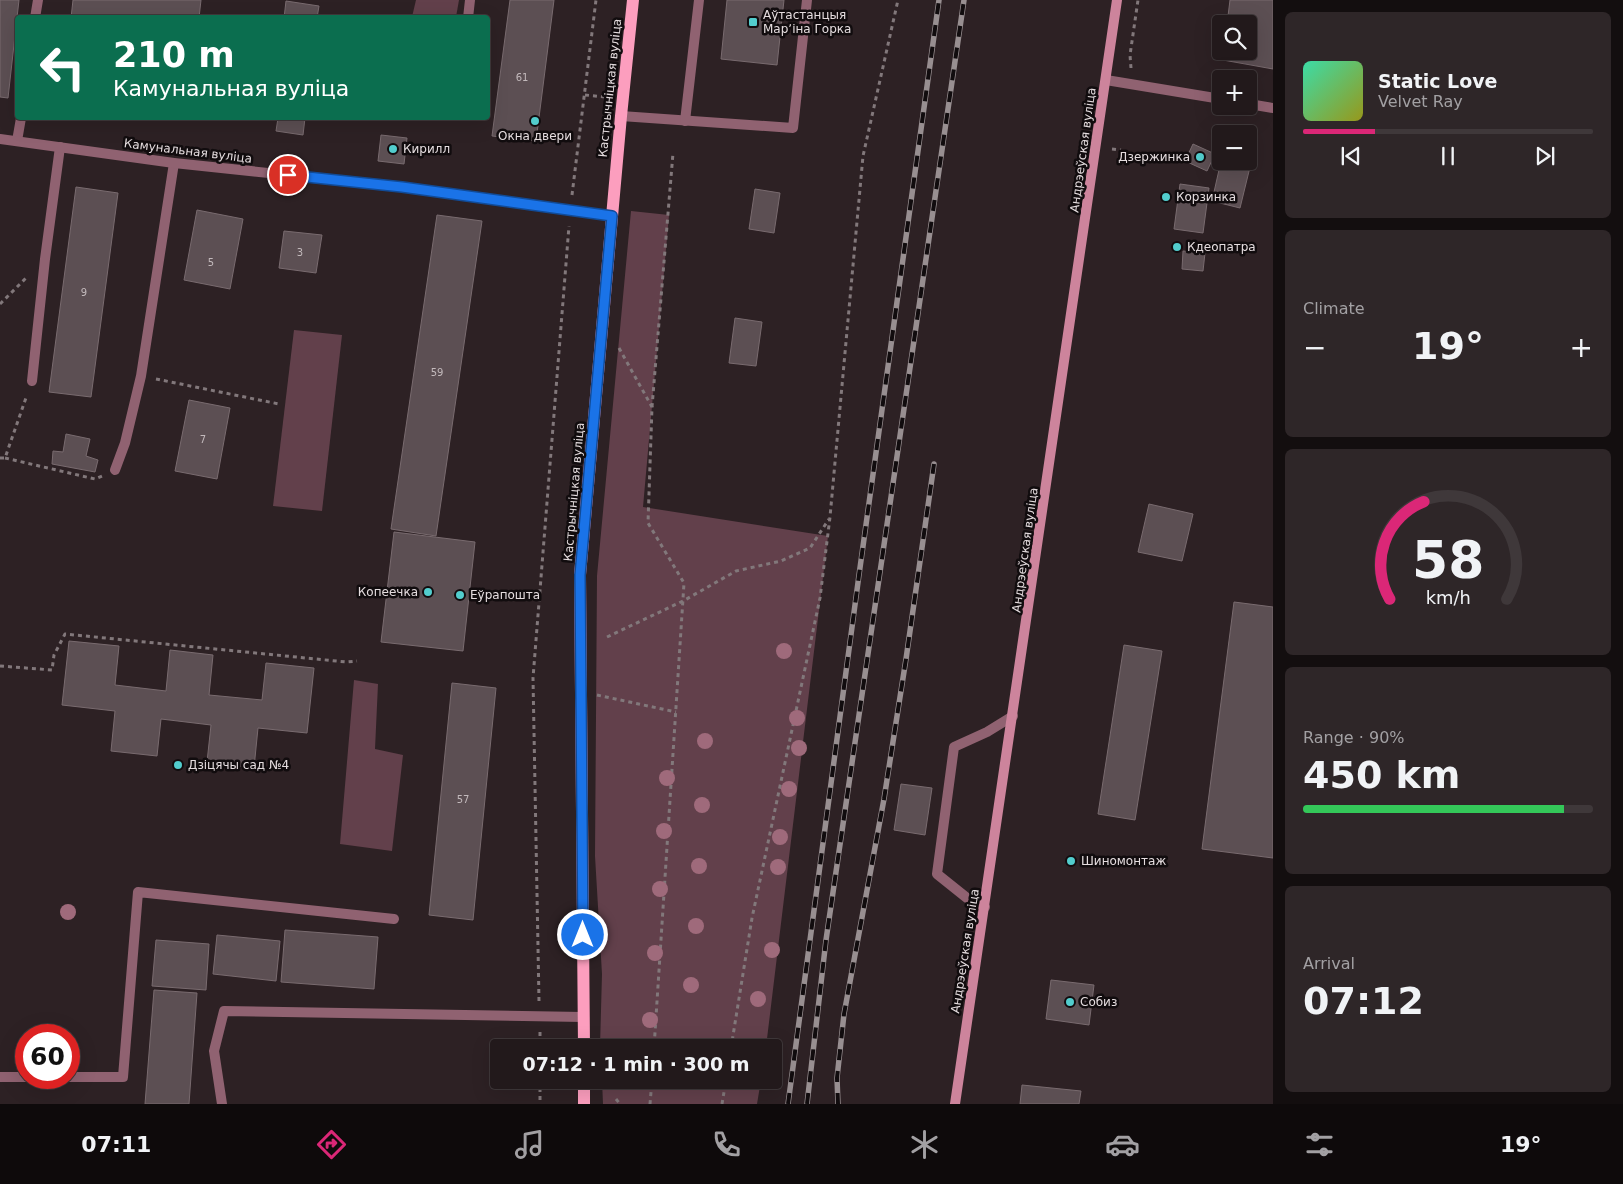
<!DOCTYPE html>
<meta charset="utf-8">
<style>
:root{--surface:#22191b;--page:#2e2628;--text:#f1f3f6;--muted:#a2a0a3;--line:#3f383a;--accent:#db2777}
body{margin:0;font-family:"DejaVu Sans",sans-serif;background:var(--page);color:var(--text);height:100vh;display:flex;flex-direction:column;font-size:19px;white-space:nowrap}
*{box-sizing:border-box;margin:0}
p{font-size:16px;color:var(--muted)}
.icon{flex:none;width:28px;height:28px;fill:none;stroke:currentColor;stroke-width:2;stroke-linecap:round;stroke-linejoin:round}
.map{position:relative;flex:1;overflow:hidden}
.panel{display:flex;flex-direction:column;gap:12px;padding:12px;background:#130e0f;width:350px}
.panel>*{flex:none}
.guide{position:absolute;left:15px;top:15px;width:475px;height:105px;border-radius:5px;box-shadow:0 5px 20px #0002,0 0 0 1px var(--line);background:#0b6e4f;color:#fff;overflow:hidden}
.tools{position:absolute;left:1212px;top:15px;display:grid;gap:10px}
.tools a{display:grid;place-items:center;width:45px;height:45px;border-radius:5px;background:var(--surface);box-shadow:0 5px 20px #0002,0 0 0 1px var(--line);font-size:25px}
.speed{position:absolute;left:15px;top:1024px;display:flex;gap:10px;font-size:25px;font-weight:700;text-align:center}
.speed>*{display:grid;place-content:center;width:65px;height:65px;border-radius:50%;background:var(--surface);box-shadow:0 5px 20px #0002,0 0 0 1px var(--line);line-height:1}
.speed .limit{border:8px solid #d22;background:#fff;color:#111}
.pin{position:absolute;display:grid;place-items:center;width:42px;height:42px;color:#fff;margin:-21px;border:2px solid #fff;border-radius:50%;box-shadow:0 1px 5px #0007}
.me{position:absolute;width:55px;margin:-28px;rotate:0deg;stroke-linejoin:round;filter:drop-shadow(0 0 4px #0008)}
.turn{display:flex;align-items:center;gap:18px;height:105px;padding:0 15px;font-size:22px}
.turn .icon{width:65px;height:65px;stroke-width:2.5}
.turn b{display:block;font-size:35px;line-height:42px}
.big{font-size:38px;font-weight:800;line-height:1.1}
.panel .widget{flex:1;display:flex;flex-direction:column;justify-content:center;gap:8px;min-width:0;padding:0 18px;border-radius:8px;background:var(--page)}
.panel .dial{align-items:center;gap:0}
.dial svg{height:130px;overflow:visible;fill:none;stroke:var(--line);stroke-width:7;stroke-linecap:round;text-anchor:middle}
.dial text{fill:var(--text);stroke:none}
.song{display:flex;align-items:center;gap:15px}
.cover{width:60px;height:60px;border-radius:8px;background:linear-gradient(135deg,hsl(160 70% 55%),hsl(60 70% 35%))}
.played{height:5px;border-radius:2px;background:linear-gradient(90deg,var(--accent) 25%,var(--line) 25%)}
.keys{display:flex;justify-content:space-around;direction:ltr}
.heat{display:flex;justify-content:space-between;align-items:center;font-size:28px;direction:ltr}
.charge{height:8px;border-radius:4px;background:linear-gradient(90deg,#34c759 90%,var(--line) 0)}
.trip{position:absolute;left:490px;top:1039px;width:292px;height:50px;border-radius:5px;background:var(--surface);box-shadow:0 5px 20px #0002,0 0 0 1px var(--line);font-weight:800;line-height:50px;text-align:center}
.tab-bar{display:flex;height:80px;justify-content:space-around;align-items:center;background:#0e0a0b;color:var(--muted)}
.tab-bar .icon{width:35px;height:35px}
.tab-bar .on{color:var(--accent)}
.tab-bar b{font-size:22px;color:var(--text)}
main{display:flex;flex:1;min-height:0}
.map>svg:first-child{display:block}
.green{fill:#62404b}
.building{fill:#5c4f53;stroke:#796b6f}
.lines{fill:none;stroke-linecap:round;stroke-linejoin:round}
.path{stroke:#82787b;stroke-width:3;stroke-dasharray:4 4;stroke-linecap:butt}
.service{stroke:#906271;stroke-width:10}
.minor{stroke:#906271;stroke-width:10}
.secondary{stroke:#cd849c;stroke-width:10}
.primary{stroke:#fc9ebe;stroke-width:12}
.rail-casing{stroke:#988f91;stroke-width:5.5}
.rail{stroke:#110c0e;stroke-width:4;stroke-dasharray:11;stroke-linecap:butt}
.tree{fill:#9f6a7b}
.route-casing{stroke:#114b97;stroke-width:12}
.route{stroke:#1a73e8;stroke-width:9}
.poi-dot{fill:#52cdcd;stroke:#110c0e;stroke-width:2}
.labels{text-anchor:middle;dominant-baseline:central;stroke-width:5;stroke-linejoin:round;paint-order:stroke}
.number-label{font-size:10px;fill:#c3babc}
.poi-label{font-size:12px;fill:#e5dddf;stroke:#110c0e;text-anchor:start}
.street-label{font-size:12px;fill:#e5dddf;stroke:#110c0e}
</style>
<main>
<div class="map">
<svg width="1273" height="1104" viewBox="0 0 1273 1104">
<rect width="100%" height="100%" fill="#2d2124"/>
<g class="green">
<polygon points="416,0 459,0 456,17 412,17"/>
<polygon points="631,211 669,215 643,507 828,536 766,1047 600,1047 602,974 595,856 597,576"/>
<polygon points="294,330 342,335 322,511 273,506"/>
<polygon points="354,680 378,684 375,749 403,755 392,851 340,844"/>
<polygon points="602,1080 761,1080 757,1104 603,1104"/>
</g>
<g class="building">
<polygon points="0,0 19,0 8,98 0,97"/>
<polygon points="73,0 201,0 199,18 71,18"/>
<polygon points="510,0 554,0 536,141 492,136"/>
<polygon points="727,0 784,0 777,65 721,59"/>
<polygon points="1230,0 1273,0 1273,69 1223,60 1224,51 1249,51 1249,24 1227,24"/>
<polygon points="286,1 319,6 317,18 284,18"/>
<polygon points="278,118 305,118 303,135 276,131"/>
<polygon points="381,135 407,138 404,164 378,161"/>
<polygon points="1193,144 1215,154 1207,171 1185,161"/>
<polygon points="1221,161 1242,161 1251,163 1240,208 1212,201"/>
<polygon points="1180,184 1209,188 1203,233 1174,229"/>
<polygon points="76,187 118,193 91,397 49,392"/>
<polygon points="755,189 780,193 774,233 749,229"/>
<polygon points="197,210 243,219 230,289 184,280"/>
<polygon points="437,215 482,221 436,536 391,529"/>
<polygon points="284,231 322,235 316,273 279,268"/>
<polygon points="1183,251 1205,253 1203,271 1182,269"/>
<polygon points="735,318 762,322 756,366 729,363"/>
<polygon points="189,400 230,408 217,479 175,471"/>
<polygon points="66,434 90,439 86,456 98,460 95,472 52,464 53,451 63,452"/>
<polygon points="1149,504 1193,514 1182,561 1138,552"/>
<polygon points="394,532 475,542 463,651 381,642"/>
<polygon points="1234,602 1273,607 1273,858 1202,849"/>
<polygon points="69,641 119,646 115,685 166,691 170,650 213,655 209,695 262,700 266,663 314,668 307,733 258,728 254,768 207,762 211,725 161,719 157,756 111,751 115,711 62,705"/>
<polygon points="1124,645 1162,651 1135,820 1098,814"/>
<polygon points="452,683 496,688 473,920 429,915"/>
<polygon points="901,784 932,788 925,835 894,830"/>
<polygon points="285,930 378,937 374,989 281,982"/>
<polygon points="217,935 280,941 276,981 213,974"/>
<polygon points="156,940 209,944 206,990 152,986"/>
<polygon points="1051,980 1094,985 1089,1025 1046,1019"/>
<polygon points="154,990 197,993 189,1104 145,1104"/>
<polygon points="1022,1085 1081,1091 1079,1104 1020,1104"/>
</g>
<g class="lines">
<g class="path">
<polyline points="1131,68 1130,55 1138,0"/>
<polyline points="585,95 606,97"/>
<polyline points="1112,149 1121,150"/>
<polyline points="572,195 596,0"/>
<polyline points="0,304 27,277"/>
<polyline points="619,348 652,407 648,523 684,583 654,1048"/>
<polyline points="156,379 279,404"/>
<polyline points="652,407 673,153"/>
<polyline points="0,458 5,458 27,395"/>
<polyline points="5,458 95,479 102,476"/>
<polyline points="607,637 683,601 736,571 781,561 810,548 829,519"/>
<polyline points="0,666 52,670 54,655 65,634 346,662 357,661"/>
<polyline points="597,695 676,712"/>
<polyline points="539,1001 533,678 569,226"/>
<polyline points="540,1032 540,1048"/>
<polyline points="731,1048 752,918 820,598 830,517 863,156 898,0"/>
<polyline points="540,1080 540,1104"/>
<polyline points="616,1099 620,1104"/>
<polyline points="650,1104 652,1080"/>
<polyline points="722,1104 726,1080"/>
</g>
<g class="service">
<polyline points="35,18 38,0"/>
<polyline points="468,18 470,0"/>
<polyline points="621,116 793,128 807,0"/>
<polyline points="685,121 699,0"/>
<polyline points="17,141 21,118"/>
<polyline points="32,381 45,259 60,147"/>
<polyline points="115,470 125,443 141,376 174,163"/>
<polyline points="985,907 967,898 937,874 954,747 987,732 1013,716"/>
<polyline points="0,1077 26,1077"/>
<polyline points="69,1077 123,1077 138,892 394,919"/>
<polyline points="222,1104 214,1051 224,1011 583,1017"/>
</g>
<g class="minor">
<polyline points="1106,80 1221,99"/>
<polyline points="1249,104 1273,108"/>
<polyline points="0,139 174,163 402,187 612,216"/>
</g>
<polyline class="secondary" points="955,1104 1117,0"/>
<g class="primary">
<polyline points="584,1048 580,575 621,116 633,0"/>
<polyline points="584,1080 584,1104"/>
</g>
<defs>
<g id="rail">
<polyline points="788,1104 859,575 939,0"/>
<polyline points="807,1104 826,940 964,0"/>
<polyline points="838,1104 837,1078 844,1014 884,799 906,659 934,464"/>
</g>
</defs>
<use href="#rail" class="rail-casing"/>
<use href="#rail" class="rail"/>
</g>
<g class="tree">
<circle cx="784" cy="651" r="8"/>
<circle cx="797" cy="718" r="8"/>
<circle cx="705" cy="741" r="8"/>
<circle cx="799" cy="748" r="8"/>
<circle cx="667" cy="778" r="8"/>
<circle cx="789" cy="789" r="8"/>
<circle cx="702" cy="805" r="8"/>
<circle cx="664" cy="831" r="8"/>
<circle cx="780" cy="837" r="8"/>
<circle cx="699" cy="866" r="8"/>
<circle cx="778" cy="867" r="8"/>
<circle cx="660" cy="889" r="8"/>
<circle cx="68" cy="912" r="8"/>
<circle cx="696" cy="926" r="8"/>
<circle cx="772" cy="950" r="8"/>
<circle cx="655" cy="953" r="8"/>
<circle cx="691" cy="985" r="8"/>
<circle cx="758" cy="999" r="8"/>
<circle cx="650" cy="1020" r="8"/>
</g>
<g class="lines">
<defs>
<polyline id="route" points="288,175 402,187 612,216 580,575 583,935"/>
</defs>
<use href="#route" class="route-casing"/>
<use href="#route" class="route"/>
</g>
<g class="poi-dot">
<rect x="748" y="17" width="10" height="10" rx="2.5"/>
<circle cx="535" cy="121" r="5"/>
<circle cx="393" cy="149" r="5"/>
<circle cx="1200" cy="157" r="5"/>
<circle cx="1166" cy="197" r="5"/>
<circle cx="1177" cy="247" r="5"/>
<circle cx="428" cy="592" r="5"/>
<circle cx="460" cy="595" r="5"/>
<circle cx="178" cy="765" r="5"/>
<circle cx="1071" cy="861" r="5"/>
<circle cx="1070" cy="1002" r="5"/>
</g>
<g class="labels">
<g class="number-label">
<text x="522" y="77">61</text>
<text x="300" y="252">3</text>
<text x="211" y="262">5</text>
<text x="84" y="292">9</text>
<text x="437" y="372">59</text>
<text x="203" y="439">7</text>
<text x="463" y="799">57</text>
</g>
<g class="poi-label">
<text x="763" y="15">Аўтастанцыя<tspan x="763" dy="14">Марʼіна Горка</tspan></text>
<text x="535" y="136" text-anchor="middle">Окна двери</text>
<text x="403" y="149">Кирилл</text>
<text x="1190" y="157" text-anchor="end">Дзержинка</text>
<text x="1176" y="197">Корзинка</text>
<text x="1187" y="247">Кдеопатра</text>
<text x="418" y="592" text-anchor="end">Копеечка</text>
<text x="470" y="595">Еўрапошта</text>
<text x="188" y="765">Дзіцячы сад №4</text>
<text x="1081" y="861">Шиномонтаж</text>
<text x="1080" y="1002">Собиз</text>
</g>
<g class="street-label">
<text transform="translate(610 88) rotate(-84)">Кастрычніцкая вуліца</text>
<text transform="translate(1083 150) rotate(-82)">Андрэеўская вуліца</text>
<text transform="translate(188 151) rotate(7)">Камунальная вуліца</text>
<text transform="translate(574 492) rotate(-85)">Кастрычніцкая вуліца</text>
<text transform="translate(1025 550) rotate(-82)">Андрэеўская вуліца</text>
<text transform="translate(965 951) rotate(-81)">Андрэеўская вуліца</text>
</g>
</g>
</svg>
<div class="tools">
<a><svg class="icon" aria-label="search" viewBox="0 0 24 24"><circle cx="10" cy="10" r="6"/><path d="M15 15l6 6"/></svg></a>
<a>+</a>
<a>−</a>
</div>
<div class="speed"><div class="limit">60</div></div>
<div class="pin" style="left:288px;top:175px;background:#d93025"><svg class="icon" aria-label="arrive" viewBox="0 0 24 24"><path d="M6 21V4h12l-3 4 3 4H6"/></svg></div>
<svg class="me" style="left:583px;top:935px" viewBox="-20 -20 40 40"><circle r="17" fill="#1a73e8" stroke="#fff" stroke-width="3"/><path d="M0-11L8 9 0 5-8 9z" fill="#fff"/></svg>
<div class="trip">07:12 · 1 min · 300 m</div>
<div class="guide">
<div class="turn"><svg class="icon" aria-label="left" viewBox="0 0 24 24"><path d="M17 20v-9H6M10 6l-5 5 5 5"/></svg><div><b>210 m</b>Камунальная вуліца</div></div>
</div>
</div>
<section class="panel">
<div class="widget">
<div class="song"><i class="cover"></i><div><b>Static Love</b><p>Velvet Ray</p></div></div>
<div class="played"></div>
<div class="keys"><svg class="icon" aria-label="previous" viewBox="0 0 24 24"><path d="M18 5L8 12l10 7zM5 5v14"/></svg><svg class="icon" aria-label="pause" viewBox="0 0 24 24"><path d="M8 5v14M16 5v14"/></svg><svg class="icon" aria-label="next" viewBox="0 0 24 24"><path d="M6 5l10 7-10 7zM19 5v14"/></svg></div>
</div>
<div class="widget"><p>Climate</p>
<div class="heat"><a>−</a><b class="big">19°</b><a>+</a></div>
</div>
<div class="widget dial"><svg viewBox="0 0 100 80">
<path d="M14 69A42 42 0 1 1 86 69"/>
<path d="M14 69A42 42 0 0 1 35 9" stroke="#db2777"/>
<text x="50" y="56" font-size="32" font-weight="700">58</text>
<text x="50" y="72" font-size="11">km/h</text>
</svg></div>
<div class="widget"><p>Range · 90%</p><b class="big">450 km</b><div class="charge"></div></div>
<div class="widget"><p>Arrival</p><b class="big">07:12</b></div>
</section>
</main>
<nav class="tab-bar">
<b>07:11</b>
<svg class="icon on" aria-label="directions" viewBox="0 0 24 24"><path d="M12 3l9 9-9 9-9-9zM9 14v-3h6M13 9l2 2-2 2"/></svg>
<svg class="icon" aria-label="music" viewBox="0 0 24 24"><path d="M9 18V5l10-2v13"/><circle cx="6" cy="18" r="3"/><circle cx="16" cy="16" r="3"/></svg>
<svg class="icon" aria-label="phone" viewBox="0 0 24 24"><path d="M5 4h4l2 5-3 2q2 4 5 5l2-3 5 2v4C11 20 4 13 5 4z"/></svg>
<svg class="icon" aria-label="climate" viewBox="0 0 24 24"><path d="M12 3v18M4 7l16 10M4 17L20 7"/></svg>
<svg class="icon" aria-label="car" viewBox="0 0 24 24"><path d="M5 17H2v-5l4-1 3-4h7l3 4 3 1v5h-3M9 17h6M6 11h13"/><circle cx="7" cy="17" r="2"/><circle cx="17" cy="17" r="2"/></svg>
<svg class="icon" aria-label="filters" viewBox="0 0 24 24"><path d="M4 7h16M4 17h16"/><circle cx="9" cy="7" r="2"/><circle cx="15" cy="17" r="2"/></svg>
<b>19°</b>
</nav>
